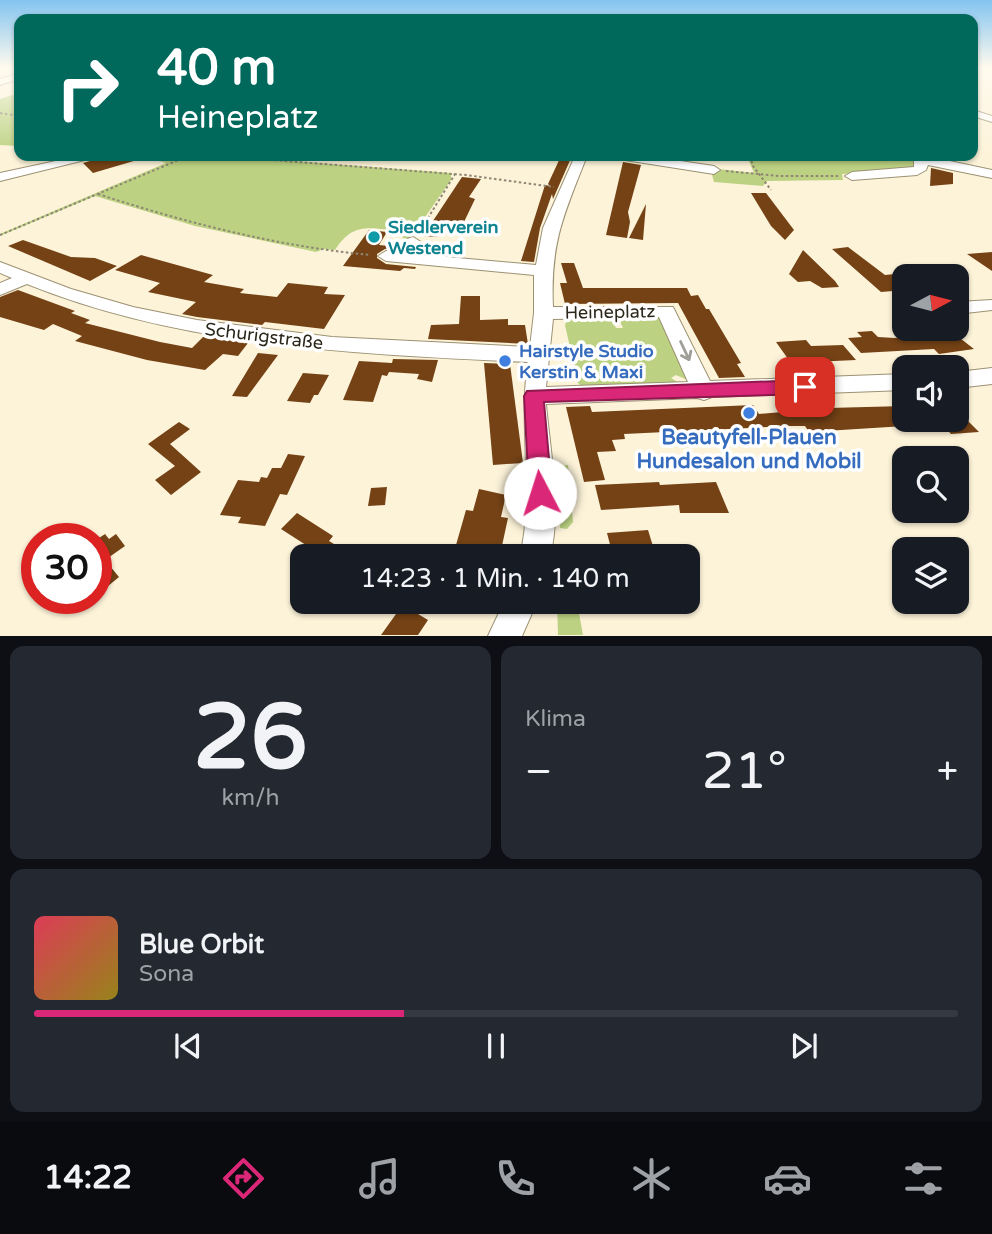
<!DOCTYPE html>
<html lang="de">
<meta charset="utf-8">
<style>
:root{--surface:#171b24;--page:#242831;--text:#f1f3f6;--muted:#9ea1a6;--line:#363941;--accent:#db2777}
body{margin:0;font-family:"Varela Round",sans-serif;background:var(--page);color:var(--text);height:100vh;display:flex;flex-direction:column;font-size:26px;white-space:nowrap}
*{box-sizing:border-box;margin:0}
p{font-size:23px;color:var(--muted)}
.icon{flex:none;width:38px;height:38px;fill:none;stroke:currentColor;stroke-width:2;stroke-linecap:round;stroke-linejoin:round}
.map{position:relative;height:636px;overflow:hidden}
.details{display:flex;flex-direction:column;gap:10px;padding:10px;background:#0d0f14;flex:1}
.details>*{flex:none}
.top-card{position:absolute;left:14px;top:14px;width:964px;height:147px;border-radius:14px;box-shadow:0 2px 5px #0004;background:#00695c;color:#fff;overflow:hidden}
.needle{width:46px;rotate:83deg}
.tools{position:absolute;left:892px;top:264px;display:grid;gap:14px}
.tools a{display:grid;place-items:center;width:77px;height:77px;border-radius:14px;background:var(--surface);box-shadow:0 2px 5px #0004;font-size:35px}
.speed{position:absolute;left:21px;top:523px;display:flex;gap:14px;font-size:35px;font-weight:700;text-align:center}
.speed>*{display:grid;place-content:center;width:91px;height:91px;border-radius:50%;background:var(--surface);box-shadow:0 2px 5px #0004;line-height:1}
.speed .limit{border:10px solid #d22;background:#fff;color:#111}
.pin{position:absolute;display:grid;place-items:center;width:60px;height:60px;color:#fff;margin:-30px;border-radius:14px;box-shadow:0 4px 10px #0006}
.me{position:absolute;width:77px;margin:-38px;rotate:355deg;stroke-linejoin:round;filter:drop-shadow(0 0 5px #0008)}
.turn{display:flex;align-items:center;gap:24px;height:147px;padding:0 28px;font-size:32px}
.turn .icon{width:91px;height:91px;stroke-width:2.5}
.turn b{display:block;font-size:49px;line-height:60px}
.big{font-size:52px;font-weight:600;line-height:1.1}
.details .tile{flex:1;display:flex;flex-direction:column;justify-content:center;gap:10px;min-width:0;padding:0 24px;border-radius:14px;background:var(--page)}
.details .dial{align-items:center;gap:0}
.dial b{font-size:91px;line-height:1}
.song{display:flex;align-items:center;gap:21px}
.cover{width:84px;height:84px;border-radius:10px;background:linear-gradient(135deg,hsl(350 70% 55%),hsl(50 70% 35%))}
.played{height:7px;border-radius:4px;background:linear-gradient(90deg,var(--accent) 40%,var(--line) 40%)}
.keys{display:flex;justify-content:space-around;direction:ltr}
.heat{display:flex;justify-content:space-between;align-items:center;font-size:38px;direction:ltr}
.details .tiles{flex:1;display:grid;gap:10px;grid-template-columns:1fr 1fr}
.tile:last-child{grid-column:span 2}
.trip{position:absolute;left:290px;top:544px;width:410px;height:70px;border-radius:14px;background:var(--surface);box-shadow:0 2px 5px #0004;font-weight:600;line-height:70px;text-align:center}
.tabs{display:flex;height:112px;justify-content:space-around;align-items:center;background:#090b0e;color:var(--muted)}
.tabs .icon{width:49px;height:49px}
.tabs .current{color:var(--accent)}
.tabs b{font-size:32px;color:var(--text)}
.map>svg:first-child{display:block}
.green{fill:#bcd282}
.building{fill:#744215}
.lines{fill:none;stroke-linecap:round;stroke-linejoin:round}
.minor-casing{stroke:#9c9173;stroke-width:2}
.path{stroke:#8e8674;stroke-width:2;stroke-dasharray:2.5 2.5;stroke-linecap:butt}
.minor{fill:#fff;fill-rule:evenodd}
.oneway{stroke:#a09e98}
.route{fill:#db2777;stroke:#8e194d;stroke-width:2}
.culture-dot{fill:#0f9aa8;stroke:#fff;stroke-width:2.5}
.shop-dot{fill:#3f7fe0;stroke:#fff;stroke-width:2.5}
.labels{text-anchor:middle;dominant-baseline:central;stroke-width:7;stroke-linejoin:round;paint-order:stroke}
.culture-label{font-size:18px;font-weight:bold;fill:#0d838f;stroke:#fff;text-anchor:start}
.street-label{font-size:18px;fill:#2c271b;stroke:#fff}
.shop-label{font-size:18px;font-weight:bold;fill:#366cbe;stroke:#fff;text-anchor:start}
.near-shop-label{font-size:21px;font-weight:bold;fill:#366cbe;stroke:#fff}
</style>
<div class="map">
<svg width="992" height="636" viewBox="0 0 992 636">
<rect width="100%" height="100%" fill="#fdf3d9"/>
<g class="green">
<polygon points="19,93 19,146 0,145 0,99"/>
<path d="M143 156H226L451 173V180L409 240H403L402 231C371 229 354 220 335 250L324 249 316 252 195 226 95 196 0 236V234L166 163Z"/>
<polygon points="747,156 917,156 917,166 912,170 842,174 843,180 767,181 763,186 714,182 710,168 754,173"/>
<polygon points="662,316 692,382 676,375 671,378 684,386 582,387 578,383 565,325 567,320 606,317 611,319 616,328 623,328 618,317"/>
<polygon points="568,465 573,522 567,529 560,528 561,508 557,466"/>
<polygon points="557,602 577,602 583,635 558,635"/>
</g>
<g class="building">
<polygon points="107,156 144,156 144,158 93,173 83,163"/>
<polygon points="561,156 572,156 553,199 552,194 540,228 534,262 521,261 545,185 550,186 548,184"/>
<polygon points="623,162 641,165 628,212 630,222 627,238 606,235"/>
<polygon points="931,168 953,173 953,184 930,186"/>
<polygon points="462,177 481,179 469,197 475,199 464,222 446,221 437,237 423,236"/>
<polygon points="751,193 766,193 794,230 785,240 771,226"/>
<polygon points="646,204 643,240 629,238"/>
<polygon points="369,230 387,232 379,245 399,247 385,249 377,254 377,258 386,264 416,267 415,269 404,268 400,271 343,266"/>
<polygon points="23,240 71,257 95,258 117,266 90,281 8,246"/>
<polygon points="848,247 885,275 905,273 905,290 881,292 832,249"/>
<polygon points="803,250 835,281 839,287 822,288 810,281 798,282 789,274"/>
<polygon points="992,252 992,271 967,254"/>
<polygon points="141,255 213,275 204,282 244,289 240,293 277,297 288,283 328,287 324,294 345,295 324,329 265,322 262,325 197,317 182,314 196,302 148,292 160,283 115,270"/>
<polygon points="561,263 574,263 583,288 687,288 691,296 698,295 706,309 709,309 741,363 737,364 745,377 719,378 678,303 565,304 560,283 567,283"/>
<polygon points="18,290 75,311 71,313 90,320 85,323 160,342 192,348 204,336 248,343 238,356 223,354 205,370 147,360 75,341 82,336 53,324 44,330 0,317 0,297"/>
<polygon points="461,296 480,296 480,320 508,319 508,325 525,325 528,344 428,339 431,325 459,324"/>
<polygon points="872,331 878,337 895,338 942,332 947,336 956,335 974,349 939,354 934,349 861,353 848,338 862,337 857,332"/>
<polygon points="806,340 811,346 843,345 856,360 791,363 776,342"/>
<polygon points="258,353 278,355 247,397 232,396"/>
<polygon points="393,359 438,360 432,382 417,379 419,374 389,372 387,376 382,375 373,402 343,400 359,361 392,363"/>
<polygon points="484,363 510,364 523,463 493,465"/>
<polygon points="303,373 329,375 318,395 314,395 310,403 287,401"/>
<polygon points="753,405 759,414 828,408 905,406 905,426 809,432 805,426 789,426 624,434 625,439 612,440 616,451 597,452 605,480 584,482 566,407 590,406 592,412"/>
<polygon points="957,410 979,432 951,434 938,420 957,420"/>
<polygon points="179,422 190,429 170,444 201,472 171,495 155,480 175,466 148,444"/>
<polygon points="288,454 305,456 287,495 280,494 265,526 238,523 241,517 220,515 238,480 259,482 261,477 267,478 272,468 281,468"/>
<polygon points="659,482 660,485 716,482 729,513 680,513 679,505 601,510 595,485"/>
<polygon points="387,487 385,505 368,506 371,488"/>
<polygon points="479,489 506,495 501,517 508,518 500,555 456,545 466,510 473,511"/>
<polygon points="297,513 333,536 329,541 334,544 323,556 281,529"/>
<polygon points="648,530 656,556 613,556 607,533"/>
<polygon points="105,534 109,539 116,534 125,546 105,560 119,577 96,596 96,540"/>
<polygon points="398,602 428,620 418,635 381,635 396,614 391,611"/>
</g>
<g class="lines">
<defs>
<g id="minor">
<polygon points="19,73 19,79 0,85 0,79"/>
<polygon points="973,110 992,116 992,122 973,116"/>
<polygon points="79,156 101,156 0,181 0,173"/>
<path d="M575 156H587C564 214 550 243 553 307H673L710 381 905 374V390L712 397 704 400 697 398 546 404C550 450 562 512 550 556H520C535 493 518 426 528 362 359 354 186 348 27 284L0 295V283L12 278 0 273V262L71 289 133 307 197 320 332 337 530 347 534 313V275L386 261 378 256 386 251 399 252 407 239 413 237 421 242 414 254 536 265 543 228ZM659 317 688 382 546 387 553 319Z"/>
<polygon points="619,156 647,156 714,166 720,170 714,174 625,160"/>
<polygon points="914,156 926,156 992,170 992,178 928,165 926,170 917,175 852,180 845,176 852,172 914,167"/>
<polygon points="992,300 992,310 957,314 957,302"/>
<polygon points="992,368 992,384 957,388 957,372"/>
<polygon points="504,602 537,602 522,636 488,636"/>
</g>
</defs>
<use href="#minor" class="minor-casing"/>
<g class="path">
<polyline points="0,113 19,116"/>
<polyline points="220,156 466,175 554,187"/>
<polyline points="750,156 753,166 771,190"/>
<polyline points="726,171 779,176 838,176"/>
<path d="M98 194C187 223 276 246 370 255"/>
<polyline points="420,231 455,174"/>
<polyline points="0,235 188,156"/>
</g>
<use href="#minor" class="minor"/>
</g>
<defs><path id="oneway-shaft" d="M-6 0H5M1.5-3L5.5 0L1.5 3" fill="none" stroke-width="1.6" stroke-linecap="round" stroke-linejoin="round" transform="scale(1.75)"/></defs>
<use class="oneway" href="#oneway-shaft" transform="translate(685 351) rotate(65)"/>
<linearGradient id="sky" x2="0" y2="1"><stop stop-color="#84c4f0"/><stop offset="0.43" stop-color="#fefaee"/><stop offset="1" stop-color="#fefaee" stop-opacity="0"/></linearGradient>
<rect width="992" height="156" fill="url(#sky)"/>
<polygon class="route" points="805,380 811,382 814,387 811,392 805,394 544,402 552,493 548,500 540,502 533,500 529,493 524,396 527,391"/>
<circle class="culture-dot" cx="374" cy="237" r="7"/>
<g class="shop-dot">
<circle cx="505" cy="361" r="7"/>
<circle cx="749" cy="413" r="7"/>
</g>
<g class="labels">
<g class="culture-label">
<text x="388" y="227">Siedlerverein<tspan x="388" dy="21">Westend</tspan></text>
</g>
<g class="street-label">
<text transform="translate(610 312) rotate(-1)">Heineplatz</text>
<text transform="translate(264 336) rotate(7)">Schurigstraße</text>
</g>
<g class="shop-label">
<text x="519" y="351">Hairstyle Studio<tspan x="519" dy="21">Kerstin &amp; Maxi</tspan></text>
</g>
<g class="near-shop-label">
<text x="749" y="437">Beautyfell-Plauen<tspan x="749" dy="24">Hundesalon und Mobil</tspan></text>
</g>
</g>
</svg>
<div class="tools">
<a><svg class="needle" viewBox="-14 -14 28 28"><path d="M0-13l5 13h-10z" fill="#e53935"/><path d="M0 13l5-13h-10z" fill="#9ea1a6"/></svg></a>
<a><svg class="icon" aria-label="sound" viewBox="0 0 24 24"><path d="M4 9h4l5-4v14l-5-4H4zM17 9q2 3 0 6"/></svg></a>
<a><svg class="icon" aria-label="search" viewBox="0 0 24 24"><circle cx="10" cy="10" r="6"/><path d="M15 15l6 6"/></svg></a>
<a><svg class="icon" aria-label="layers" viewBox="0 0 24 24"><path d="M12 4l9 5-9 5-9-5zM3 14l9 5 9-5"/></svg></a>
</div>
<div class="speed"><div class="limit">30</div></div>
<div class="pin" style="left:805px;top:387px;background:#d93025"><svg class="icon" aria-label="arrive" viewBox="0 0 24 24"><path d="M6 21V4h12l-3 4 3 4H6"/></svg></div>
<svg class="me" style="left:540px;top:493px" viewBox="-20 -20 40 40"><circle r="19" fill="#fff"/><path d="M0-13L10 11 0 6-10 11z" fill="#db2777"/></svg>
<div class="trip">14:23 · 1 Min. · 140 m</div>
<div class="top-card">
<div class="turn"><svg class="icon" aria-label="right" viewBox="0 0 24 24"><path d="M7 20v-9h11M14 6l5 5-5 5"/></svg><div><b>40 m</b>Heineplatz</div></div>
</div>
</div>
<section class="details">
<div class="tiles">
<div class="tile dial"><b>26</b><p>km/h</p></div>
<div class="tile"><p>Klima</p>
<div class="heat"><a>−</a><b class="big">21°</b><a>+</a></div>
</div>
<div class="tile">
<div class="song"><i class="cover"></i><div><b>Blue Orbit</b><p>Sona</p></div></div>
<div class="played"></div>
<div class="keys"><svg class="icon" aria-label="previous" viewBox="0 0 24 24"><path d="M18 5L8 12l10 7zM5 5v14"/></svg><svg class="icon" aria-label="pause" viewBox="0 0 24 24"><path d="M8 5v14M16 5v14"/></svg><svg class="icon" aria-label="next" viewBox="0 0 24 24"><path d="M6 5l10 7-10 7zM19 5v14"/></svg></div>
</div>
</div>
</section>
<nav class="tabs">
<b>14:22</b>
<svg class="icon current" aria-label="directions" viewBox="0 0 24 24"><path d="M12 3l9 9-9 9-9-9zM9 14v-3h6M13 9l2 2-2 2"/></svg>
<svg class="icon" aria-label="music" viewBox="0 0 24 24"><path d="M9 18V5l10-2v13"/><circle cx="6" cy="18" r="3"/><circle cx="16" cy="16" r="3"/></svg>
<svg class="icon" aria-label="phone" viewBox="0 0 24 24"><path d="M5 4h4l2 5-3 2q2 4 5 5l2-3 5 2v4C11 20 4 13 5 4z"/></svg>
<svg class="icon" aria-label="climate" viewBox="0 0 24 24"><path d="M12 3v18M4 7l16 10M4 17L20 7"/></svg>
<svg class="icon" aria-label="car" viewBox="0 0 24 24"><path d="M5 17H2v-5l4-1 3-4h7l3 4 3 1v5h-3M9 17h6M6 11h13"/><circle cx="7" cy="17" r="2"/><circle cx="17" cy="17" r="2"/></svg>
<svg class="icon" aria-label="filters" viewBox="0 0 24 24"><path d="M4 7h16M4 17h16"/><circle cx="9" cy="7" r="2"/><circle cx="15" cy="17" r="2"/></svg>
</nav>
